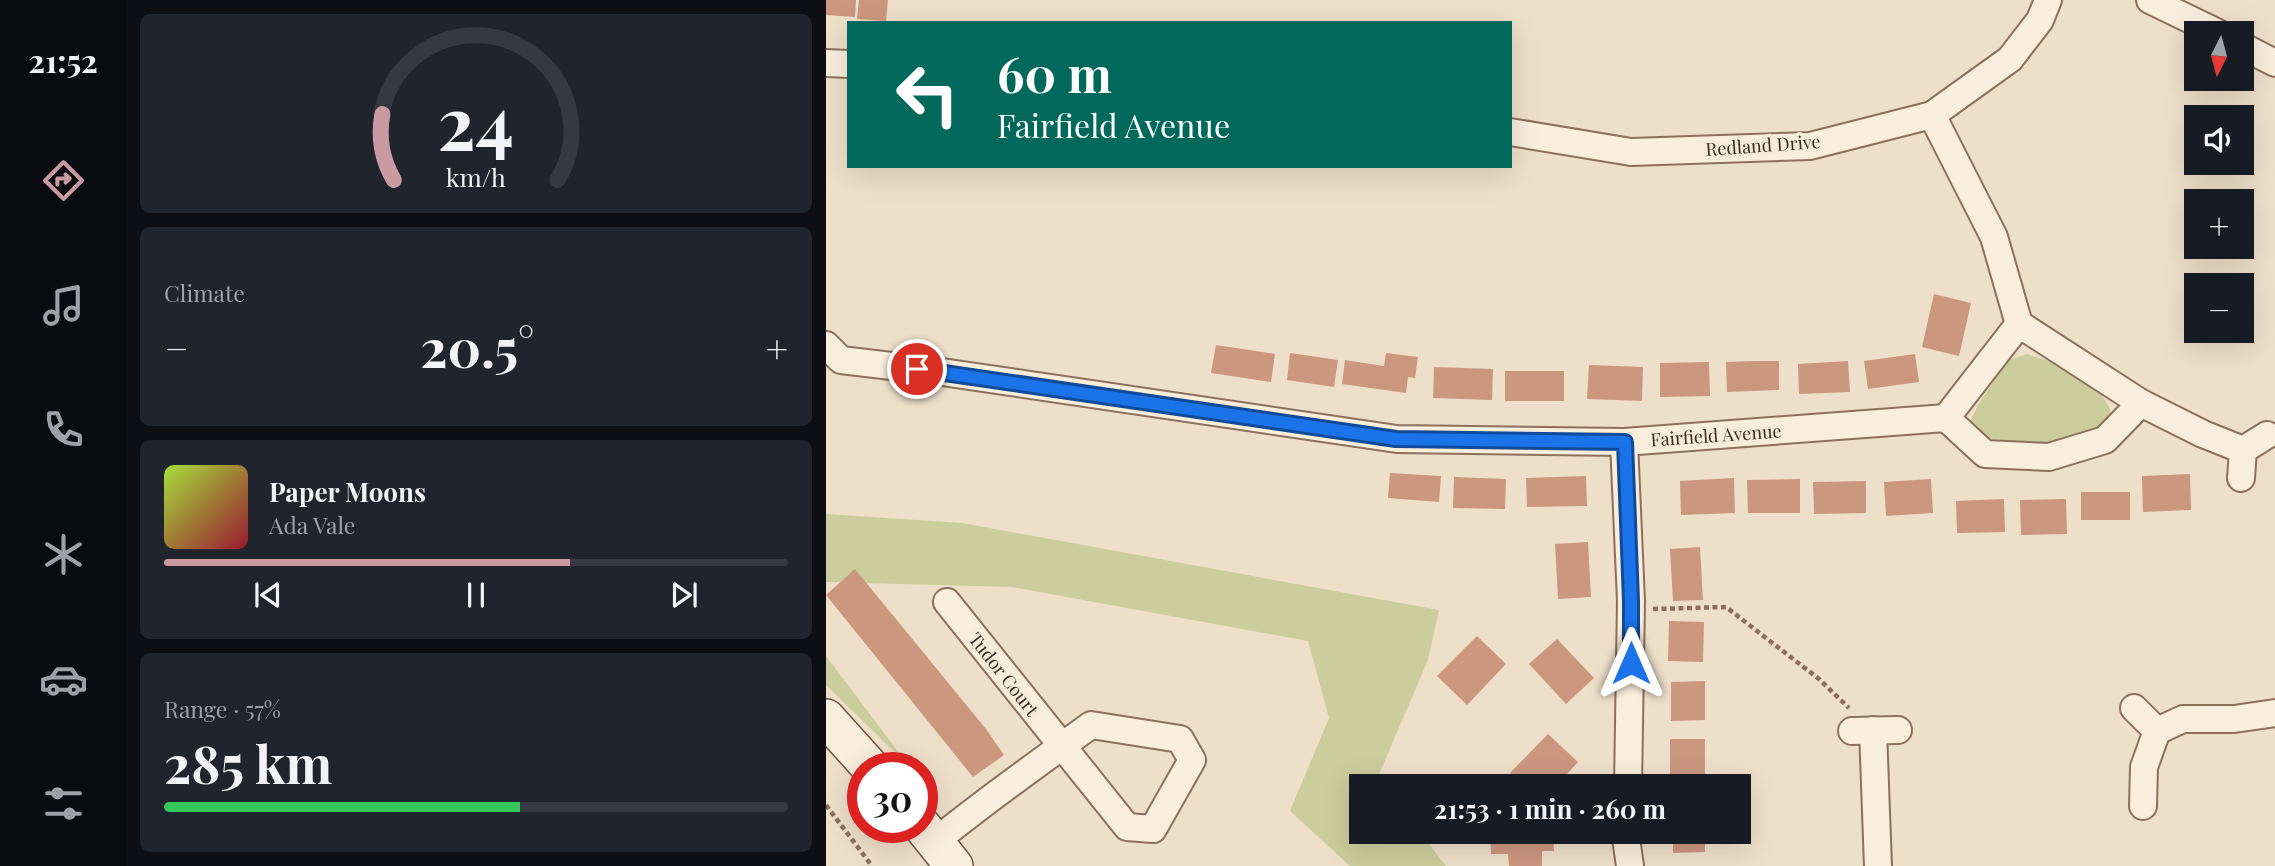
<!DOCTYPE html>
<meta charset="utf-8">
<style>
:root{--surface:#171b24;--page:#20242c;--text:#f1f3f6;--muted:#9ea1a6;--line:#363941;--accent:#c99aa1}
body{margin:0;font-family:"Playfair Display",serif;background:var(--page);color:var(--text);height:100vh;display:flex;flex-direction:column;font-size:26px;white-space:nowrap}
*{box-sizing:border-box;margin:0}
p{font-size:23px;color:var(--muted)}
.icon{flex:none;width:38px;height:38px;fill:none;stroke:currentColor;stroke-width:2;stroke-linecap:round;stroke-linejoin:round}
.map{position:relative;flex:1;overflow:hidden}
.details{display:flex;flex-direction:column;gap:14px;padding:14px;background:#0d0f14;width:700px}
.details>*{flex:none}
.hud{position:absolute;left:21px;top:21px;width:665px;height:147px;border-radius:0px;box-shadow:0 7px 28px #0002;background:#00695c;color:#fff;overflow:hidden}
.needle{width:46px;rotate:186deg}
.tools{position:absolute;left:1358px;top:21px;display:grid;gap:14px}
.tools a{display:grid;place-items:center;width:70px;height:70px;border-radius:0px;background:var(--surface);box-shadow:0 7px 28px #0002;font-size:35px}
.speed{position:absolute;left:21px;top:752px;display:flex;gap:14px;font-size:35px;font-weight:700;text-align:center}
.speed>*{display:grid;place-content:center;width:91px;height:91px;border-radius:50%;background:var(--surface);box-shadow:0 7px 28px #0002;line-height:1}
.speed .limit{border:10px solid #d22;background:#fff;color:#111}
.pin{position:absolute;display:grid;place-items:center;width:60px;height:60px;color:#fff;margin:-30px;border:4px solid #fff;border-radius:50%;box-shadow:0 2px 7px #0007}
.me{position:absolute;width:77px;margin:-38px;rotate:0deg;stroke-linejoin:round;filter:drop-shadow(0 0 5px #0008)}
.turn{display:flex;align-items:center;gap:24px;height:147px;padding:0 35px;font-size:32px}
.turn .icon{width:91px;height:91px;stroke-width:2.5}
.turn b{display:block;font-size:49px;line-height:60px}
.big{font-size:52px;font-weight:700;line-height:1.1}
.details .widget{flex:1;display:flex;flex-direction:column;justify-content:center;gap:10px;min-width:0;padding:0 24px;border-radius:10px;background:var(--page)}
.details .dial{align-items:center;gap:0}
.dial svg{height:182px;overflow:visible;fill:none;stroke:var(--line);stroke-width:7;stroke-linecap:round;text-anchor:middle}
.dial text{fill:var(--text);stroke:none}
.song{display:flex;align-items:center;gap:21px}
.cover{width:84px;height:84px;border-radius:10px;background:linear-gradient(135deg,hsl(80 70% 55%),hsl(350 70% 35%))}
.played{height:7px;border-radius:4px;background:linear-gradient(90deg,var(--accent) 65%,var(--line) 65%)}
.keys{display:flex;justify-content:space-around;direction:ltr}
.heat{display:flex;justify-content:space-between;align-items:center;font-size:38px;direction:ltr}
.charge{height:10px;border-radius:5px;background:linear-gradient(90deg,#34c759 57%,var(--line) 0)}
.trip{position:absolute;left:523px;top:774px;width:402px;height:70px;border-radius:0px;background:var(--surface);box-shadow:0 7px 28px #0002;font-weight:700;line-height:70px;text-align:center}
main{display:flex;flex:1;min-height:0}
.tabs{display:flex;flex-direction:column;width:126px;justify-content:space-around;align-items:center;background:#090b0e;color:var(--muted)}
.tabs .icon{width:49px;height:49px}
.tabs .current{color:var(--accent)}
.tabs b{font-size:32px;color:var(--text)}
.map>svg:first-child{display:block}
.green{fill:#cccd9c}
.building{fill:#cc977f}
.lines{fill:none;stroke-linecap:round;stroke-linejoin:round}
.minor-casing{stroke:#8b715d;stroke-width:30}
.secondary-casing{stroke:#6d5240;stroke-width:40}
.path{stroke:#8b715d;stroke-width:4.5;stroke-dasharray:5 3.5;stroke-linecap:butt}
.minor{stroke:#f9eddc;stroke-width:26}
.secondary{stroke:#f9eddc;stroke-width:37}
.route-casing{stroke:#114b97;stroke-width:18}
.route{stroke:#1a73e8;stroke-width:12}
.labels{text-anchor:middle;dominant-baseline:central;stroke-width:7;stroke-linejoin:round;paint-order:stroke}
.street-label{font-size:18px;fill:#3b2b21;stroke:#f6ead8}
</style>
<main>
<nav class="tabs">
<b>21:52</b>
<svg class="icon current" aria-label="directions" viewBox="0 0 24 24"><path d="M12 3l9 9-9 9-9-9zM9 14v-3h6M13 9l2 2-2 2"/></svg>
<svg class="icon" aria-label="music" viewBox="0 0 24 24"><path d="M9 18V5l10-2v13"/><circle cx="6" cy="18" r="3"/><circle cx="16" cy="16" r="3"/></svg>
<svg class="icon" aria-label="phone" viewBox="0 0 24 24"><path d="M5 4h4l2 5-3 2q2 4 5 5l2-3 5 2v4C11 20 4 13 5 4z"/></svg>
<svg class="icon" aria-label="climate" viewBox="0 0 24 24"><path d="M12 3v18M4 7l16 10M4 17L20 7"/></svg>
<svg class="icon" aria-label="car" viewBox="0 0 24 24"><path d="M5 17H2v-5l4-1 3-4h7l3 4 3 1v5h-3M9 17h6M6 11h13"/><circle cx="7" cy="17" r="2"/><circle cx="17" cy="17" r="2"/></svg>
<svg class="icon" aria-label="filters" viewBox="0 0 24 24"><path d="M4 7h16M4 17h16"/><circle cx="9" cy="7" r="2"/><circle cx="15" cy="17" r="2"/></svg>
</nav>
<section class="details">
<div class="widget dial"><svg viewBox="0 0 100 80">
<path d="M14 69A42 42 0 1 1 86 69"/>
<path d="M14 69A42 42 0 0 1 9 40" stroke="#c99aa1"/>
<text x="50" y="56" font-size="32" font-weight="700">24</text>
<text x="50" y="72" font-size="11">km/h</text>
</svg></div>
<div class="widget"><p>Climate</p>
<div class="heat"><a>−</a><b class="big">20.5°</b><a>+</a></div>
</div>
<div class="widget">
<div class="song"><i class="cover"></i><div><b>Paper Moons</b><p>Ada Vale</p></div></div>
<div class="played"></div>
<div class="keys"><svg class="icon" aria-label="previous" viewBox="0 0 24 24"><path d="M18 5L8 12l10 7zM5 5v14"/></svg><svg class="icon" aria-label="pause" viewBox="0 0 24 24"><path d="M8 5v14M16 5v14"/></svg><svg class="icon" aria-label="next" viewBox="0 0 24 24"><path d="M6 5l10 7-10 7zM19 5v14"/></svg></div>
</div>
<div class="widget"><p>Range · 57%</p><b class="big">285 km</b><div class="charge"></div></div>
</section>
<div class="map">
<svg width="1449" height="866" viewBox="0 0 1449 866">
<rect width="100%" height="100%" fill="#eedfc9"/>
<g class="green">
<path d="M1201 354C1232 363 1277 382 1286 415L1274 429 1220 447 1169 445 1143 426C1151 400 1168 383 1182 360Z"/>
<polygon points="0,514 136,523 613,610 602,660 551,779 556,786 536,786 536,831 593,831 620,866 524,866 464,811 503,718 482,641 186,587 0,582"/>
<polygon points="0,656 83,766 0,685"/>
</g>
<g class="building">
<polygon points="0,0 30,0 29,17 0,15"/>
<polygon points="33,0 62,0 60,21 31,19"/>
<polygon points="1108,294 1145,303 1133,356 1096,347"/>
<polygon points="390,345 449,354 445,382 385,373"/>
<polygon points="464,353 512,360 508,387 461,380"/>
<polygon points="560,353 592,357 589,378 582,377 580,393 516,384 519,360 558,366"/>
<polygon points="1089,354 1093,382 1042,389 1038,361"/>
<polygon points="927,361 953,361 953,390 901,392 900,362"/>
<polygon points="1022,361 1024,392 973,394 972,364"/>
<polygon points="883,362 884,396 834,397 834,363"/>
<polygon points="763,365 817,367 816,401 761,399"/>
<polygon points="608,367 667,369 666,400 607,398"/>
<rect x="679" y="371" width="59" height="30"/>
<polygon points="564,473 615,476 613,502 562,498"/>
<polygon points="1364,474 1365,510 1317,512 1316,476"/>
<polygon points="760,476 761,506 701,507 700,478"/>
<polygon points="628,477 680,479 679,509 627,508"/>
<polygon points="908,478 909,513 855,515 854,481"/>
<polygon points="974,479 974,513 922,513 921,480"/>
<polygon points="1105,479 1107,513 1060,516 1058,482"/>
<polygon points="1040,481 1040,513 988,514 987,482"/>
<rect x="1255" y="492" width="49" height="28"/>
<polygon points="1178,499 1179,532 1131,533 1130,501"/>
<polygon points="1240,499 1241,534 1195,535 1194,500"/>
<polygon points="762,542 765,597 732,599 729,544"/>
<polygon points="874,547 877,600 847,601 844,549"/>
<polygon points="29,569 160,729 178,755 147,777 0,595"/>
<polygon points="843,621 878,622 877,662 842,661"/>
<polygon points="651,636 680,664 641,705 611,676"/>
<polygon points="731,639 768,678 740,704 703,664"/>
<polygon points="879,681 879,720 845,721 845,682"/>
<polygon points="722,734 752,762 730,786 697,786 684,773"/>
<rect x="844" y="739" width="35" height="43"/>
<polygon points="664,831 727,831 728,851 716,851 716,866 683,866 682,854 665,854"/>
<polygon points="847,831 879,831 879,852 847,853"/>
</g>
<g class="lines">
<defs>
<g id="minor">
<polyline points="1324,0 1392,33"/>
<polyline points="1416,46 1449,63"/>
<polyline points="0,63 23,64"/>
<polyline points="684,132 805,152 984,146 1106,115 1184,59 1214,20 1222,0"/>
<polyline points="1193,324 1315,403 1377,434 1417,450"/>
<polyline points="0,345 15,360 116,372 571,439 798,442 1120,418 1193,324 1168,237 1106,115"/>
<polyline points="1120,418 1159,454 1223,457 1279,440 1315,403"/>
<polyline points="798,442 805,601 802,786"/>
<polyline points="1415,478 1417,450 1441,435"/>
<polyline points="1308,708 1331,731 1318,767 1317,806"/>
<polyline points="1047,730 1052,866"/>
<polyline points="1026,731 1072,730"/>
<polyline points="1331,731 1357,719 1408,719 1449,713"/>
<polyline points="799,831 804,866"/>
<path d="M110 841C160 800 213 763 265 725L354 739 366 760 327 829 301 827 121 602"/>
</g>
<g id="secondary">
<polyline points="0,718 45,768"/>
<polyline points="96,826 128,866"/>
</g>
</defs>
<use href="#minor" class="minor-casing"/>
<use href="#secondary" class="secondary-casing"/>
<g class="path">
<polyline points="827,609 900,607 993,679 1023,708"/>
<polyline points="0,805 46,866"/>
</g>
<use href="#minor" class="minor"/>
<use href="#secondary" class="secondary"/>
</g>
<g class="lines">
<defs>
<polyline id="route" points="91,369 570,439 799,442 805,601 805,663"/>
</defs>
<use href="#route" class="route-casing"/>
<use href="#route" class="route"/>
</g>
<g class="labels">
<g class="street-label">
<text transform="translate(937 145) rotate(-4)">Redland Drive</text>
<text transform="translate(890 435) rotate(-4)">Fairfield Avenue</text>
<text transform="translate(178 674) rotate(52)">Tudor Court</text>
</g>
</g>
</svg>
<div class="tools">
<a><svg class="needle" viewBox="-14 -14 28 28"><path d="M0-13l5 13h-10z" fill="#e53935"/><path d="M0 13l5-13h-10z" fill="#9ea1a6"/></svg></a>
<a><svg class="icon" aria-label="sound" viewBox="0 0 24 24"><path d="M4 9h4l5-4v14l-5-4H4zM17 9q2 3 0 6"/></svg></a>
<a>+</a>
<a>−</a>
</div>
<div class="speed"><div class="limit">30</div></div>
<div class="pin" style="left:91px;top:369px;background:#d93025"><svg class="icon" aria-label="arrive" viewBox="0 0 24 24"><path d="M6 21V4h12l-3 4 3 4H6"/></svg></div>
<svg class="me" style="left:805px;top:663px" viewBox="-20 -20 40 40"><path d="M0-17L14 15 0 8-14 15z" fill="#1a73e8" stroke="#fff" stroke-width="4"/></svg>
<div class="trip">21:53 · 1 min · 260 m</div>
<div class="hud">
<div class="turn"><svg class="icon" aria-label="left" viewBox="0 0 24 24"><path d="M17 20v-9H6M10 6l-5 5 5 5"/></svg><div><b>60 m</b>Fairfield Avenue</div></div>
</div>
</div>
</main>
